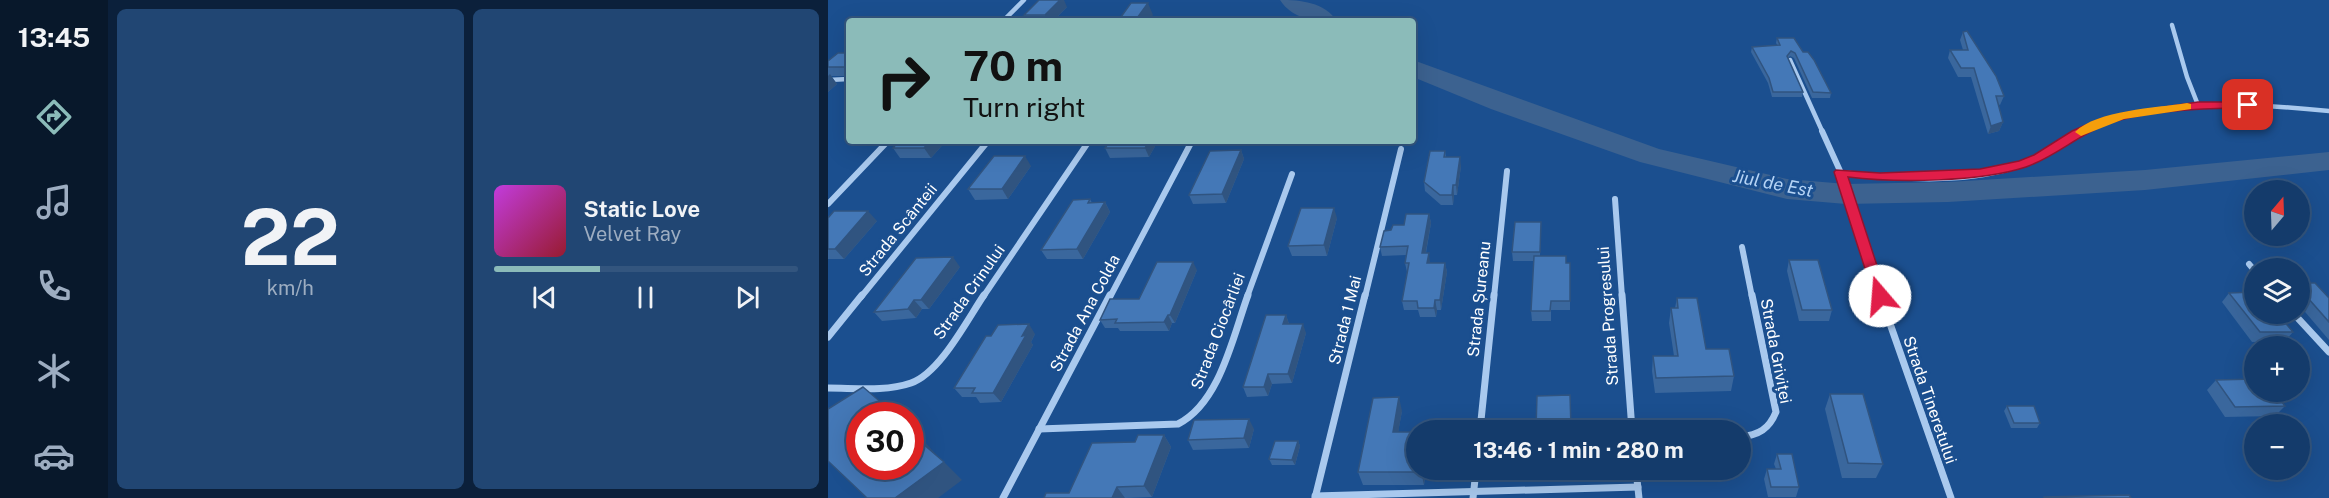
<!DOCTYPE html>
<meta charset="utf-8">
<style>
:root{--surface:#143b6b;--page:#214673;--text:#f1f3f6;--muted:#9dadc1;--line:#33557e;--accent:#8bbbb9}
body{margin:0;font-family:"Public Sans",sans-serif;background:var(--page);color:var(--text);height:100vh;display:flex;flex-direction:column;font-size:22px;white-space:nowrap}
*{box-sizing:border-box;margin:0}
p{font-size:20px;color:var(--muted)}
.icon{flex:none;width:33px;height:33px;fill:none;stroke:currentColor;stroke-width:2;stroke-linecap:round;stroke-linejoin:round}
.map{position:relative;flex:1;overflow:hidden}
.sheet{display:flex;flex-direction:column;gap:9px;padding:9px;background:#0b203b;width:720px}
.sheet>*{flex:none}
.guide{position:absolute;left:18px;top:18px;width:570px;height:126px;border-radius:6px;box-shadow:0 6px 24px #0002,0 0 0 2px var(--line);background:#8bbbb9;color:#111;overflow:hidden}
.needle{width:39px;rotate:19deg}
.tools{position:absolute;left:1416px;top:180px;display:grid;gap:12px}
.tools a{display:grid;place-items:center;width:66px;height:66px;border-radius:50%;background:var(--surface);box-shadow:0 6px 24px #0002,0 0 0 2px var(--line);font-size:30px}
.speed{position:absolute;left:18px;top:402px;display:flex;gap:12px;font-size:30px;font-weight:700;text-align:center}
.speed>*{display:grid;place-content:center;width:78px;height:78px;border-radius:50%;background:var(--surface);box-shadow:0 6px 24px #0002,0 0 0 2px var(--line);line-height:1}
.speed .limit{border:9px solid #d22;background:#fff;color:#111}
.pin{position:absolute;display:grid;place-items:center;width:51px;height:51px;color:#fff;margin:-26px;border-radius:12px;box-shadow:0 3px 9px #0006}
.me{position:absolute;width:66px;margin:-33px;rotate:342deg;stroke-linejoin:round;filter:drop-shadow(0 0 4px #0008)}
.turn{display:flex;align-items:center;gap:21px;height:126px;padding:0 18px;font-size:27px}
.turn .icon{width:78px;height:78px;stroke-width:2.5}
.turn b{display:block;font-size:42px;line-height:51px}
.sheet .tile{flex:1;display:flex;flex-direction:column;justify-content:center;gap:9px;min-width:0;padding:0 21px;border-radius:9px;background:var(--page)}
.sheet .dial{align-items:center;gap:0}
.dial b{font-size:78px;line-height:1}
.song{display:flex;align-items:center;gap:18px}
.cover{width:72px;height:72px;border-radius:9px;background:linear-gradient(135deg,hsl(290 70% 55%),hsl(350 70% 35%))}
.played{height:6px;border-radius:3px;background:linear-gradient(90deg,var(--accent) 35%,var(--line) 35%)}
.keys{display:flex;justify-content:space-around;direction:ltr}
.sheet .tiles{flex:1;display:grid;gap:9px;grid-template-columns:repeat(2,1fr)}
.trip{position:absolute;left:578px;top:420px;width:345px;height:60px;border-radius:30px;background:var(--surface);box-shadow:0 6px 24px #0002,0 0 0 2px var(--line);font-weight:700;line-height:60px;text-align:center}
main{display:flex;flex:1;min-height:0}
.tabs{display:flex;flex-direction:column;width:108px;justify-content:space-around;align-items:center;background:#08182b;color:var(--muted)}
.tabs .icon{width:42px;height:42px}
.tabs .current{color:var(--accent)}
.tabs b{font-size:27px;color:var(--text)}
.map>svg:first-child{display:block}
.lines{fill:none;stroke-linecap:round;stroke-linejoin:round}
.river{fill:#3c6290;fill-rule:evenodd}
.street-far2{stroke:#a9c9ee;stroke-width:4.5}
.street-far1{stroke:#a9c9ee;stroke-width:6}
.street{stroke:#a9c9ee;stroke-width:7}
.wall{fill:#3a679d}
.shaded-wall{fill:#305480}
.building{fill:#4478b7;stroke:#305480;stroke-width:1.5}
.route{fill:#e11d48;stroke:#92132f;stroke-width:1.5}
.slow{fill:#f59e0b}
.labels{text-anchor:middle;dominant-baseline:central;stroke-width:6;stroke-linejoin:round;paint-order:stroke}
.street-label{font-size:16px;fill:#fff;stroke:#1b4f8f}
.water-label{font-size:18px;font-style:italic;fill:#b5d3f5;stroke:#1b4f8f}
</style>
<main>
<nav class="tabs">
<b>13:45</b>
<svg class="icon current" aria-label="directions" viewBox="0 0 24 24"><path d="M12 3l9 9-9 9-9-9zM9 14v-3h6M13 9l2 2-2 2"/></svg>
<svg class="icon" aria-label="music" viewBox="0 0 24 24"><path d="M9 18V5l10-2v13"/><circle cx="6" cy="18" r="3"/><circle cx="16" cy="16" r="3"/></svg>
<svg class="icon" aria-label="phone" viewBox="0 0 24 24"><path d="M5 4h4l2 5-3 2q2 4 5 5l2-3 5 2v4C11 20 4 13 5 4z"/></svg>
<svg class="icon" aria-label="climate" viewBox="0 0 24 24"><path d="M12 3v18M4 7l16 10M4 17L20 7"/></svg>
<svg class="icon" aria-label="car" viewBox="0 0 24 24"><path d="M5 17H2v-5l4-1 3-4h7l3 4 3 1v5h-3M9 17h6M6 11h13"/><circle cx="7" cy="17" r="2"/><circle cx="17" cy="17" r="2"/></svg>
</nav>
<section class="sheet">
<div class="tiles">
<div class="tile dial"><b>22</b><p>km/h</p></div>
<div class="tile">
<div class="song"><i class="cover"></i><div><b>Static Love</b><p>Velvet Ray</p></div></div>
<div class="played"></div>
<div class="keys"><svg class="icon" aria-label="previous" viewBox="0 0 24 24"><path d="M18 5L8 12l10 7zM5 5v14"/></svg><svg class="icon" aria-label="pause" viewBox="0 0 24 24"><path d="M8 5v14M16 5v14"/></svg><svg class="icon" aria-label="next" viewBox="0 0 24 24"><path d="M6 5l10 7-10 7zM19 5v14"/></svg></div>
</div>
</div>
</section>
<div class="map">
<svg width="1501" height="498" viewBox="0 0 1501 498">
<rect width="100%" height="100%" fill="#1b4f8f"/>
<g class="lines">
<g class="river">
<path d="M452 0C473 0 496 2 509 21 487 21 465 20 452 0Z"/>
<polygon points="585,60 831,149 959,179 1018,184 1120,182 1317,170 1501,152 1501,170 1317,190 1120,202 1018,204 959,199 812,162 663,109 585,77"/>
</g>
<g class="street-far2">
<polyline points="175,21 196,0"/>
<polyline points="1344,25 1359,77 1370,105"/>
<polyline points="962,60 995,133"/>
<polyline points="0,80 21,79"/>
<path d="M1250 133C1327 96 1419 103 1501 111"/>
</g>
<g class="street-far1">
<polyline points="994,131 1013,173 1052,297"/>
<path d="M1013 173C1074 179 1143 185 1201 162 1220 154 1235 140 1253 131"/>
<polyline points="787,199 794,297"/>
<polyline points="0,204 60,141"/>
<polyline points="914,247 924,297"/>
<polyline points="1421,264 1426,270"/>
<polyline points="33,297 160,141"/>
<polyline points="155,297 261,141"/>
<polyline points="282,297 364,141"/>
<polyline points="419,297 464,174"/>
<polyline points="537,297 573,149"/>
<polyline points="666,297 679,171"/>
</g>
<g class="street">
<polyline points="794,295 804,430"/>
<polyline points="1052,295 1123,498"/>
<polyline points="1466,314 1501,352"/>
<polyline points="0,337 34,295"/>
<path d="M0 388C27 388 57 392 83 383 112 373 139 320 156 295"/>
<path d="M211 429 350 424C392 403 405 336 420 295"/>
<polyline points="652,430 666,295"/>
<path d="M912 437C931 435 941 429 948 412L924 295"/>
<polyline points="808,470 811,498"/>
<polyline points="487,496 810,487"/>
<polyline points="175,498 282,295"/>
<polyline points="487,498 537,295"/>
<polyline points="645,498 648,470"/>
</g>
</g>
<g class="wall">
<polygon points="239,7 225,21 199,21 196,15"/>
<polygon points="1135,32 1176,96 1172,105 1170,104 1175,122 1171,131 1160,134 1143,77 1130,77 1120,58 1122,50 1135,50 1132,40"/>
<polygon points="949,38 975,52 1003,93 1002,98 984,98 966,58 962,56 960,59 975,92 974,97 944,97 940,83 923,52 924,47 950,46 948,43"/>
<polygon points="21,53 21,76 3,76 9,84 0,92 0,61"/>
<polygon points="118,141 103,158 72,158 65,148"/>
<polygon points="330,141 321,157 282,158 277,148"/>
<polygon points="413,150 416,159 398,203 365,204 361,195"/>
<polygon points="617,151 618,157 633,166 629,195 626,195 625,205 613,205 597,191 596,182"/>
<polygon points="203,166 180,199 147,200 140,189"/>
<polygon points="262,199 264,203 277,202 282,212 255,259 219,259 213,250"/>
<polygon points="601,214 603,223 598,253 602,263 617,263 619,272 613,310 609,310 608,317 592,317 590,310 576,310 574,301 579,272 577,263 578,255 554,256 552,247 563,230"/>
<polygon points="0,218 49,221 16,259 0,259"/>
<polygon points="509,218 499,256 464,256 460,246"/>
<polygon points="713,222 712,256 738,263 742,263 742,310 723,310 723,321 704,321 703,311 706,261 685,261 684,252"/>
<polygon points="961,260 1004,310 1001,321 971,321 959,271"/>
<polygon points="132,267 101,309 94,309 88,318 54,321 46,312"/>
<polygon points="369,270 347,323 344,323 341,331 292,331 290,328 277,328 272,320"/>
<polygon points="1472,283 1501,298 1501,340 1472,306"/>
<polygon points="1401,293 1465,332 1457,341 1424,342 1394,302"/>
<polygon points="849,298 878,349 906,376 903,391 827,393 824,371 825,356 846,356 841,323 843,308 847,308"/>
<polygon points="458,315 461,324 478,333 464,383 444,384 440,396 419,397 415,387"/>
<polygon points="207,334 203,342 205,345 173,402 152,403 148,397 134,397 126,388"/>
<polygon points="1388,380 1457,406 1447,416 1397,417 1379,390"/>
<polygon points="1002,394 1055,464 1048,478 1014,478 997,409"/>
<polygon points="1179,406 1212,423 1209,428 1183,428 1176,411"/>
<polygon points="574,411 570,432 588,470 598,470 596,485 535,485 530,472"/>
<polygon points="426,429 421,448 365,450 360,440"/>
<polygon points="336,435 343,447 324,497 297,498 241,493 307,442"/>
<polygon points="470,441 472,446 467,465 444,465 441,459"/>
<polygon points="949,454 971,487 968,497 940,497 936,479 939,469 948,469 946,464"/>
<polygon points="691,470 753,470 753,480 692,481"/>
</g>
<g class="shaded-wall">
<polygon points="232,0 236,0 239,7 225,21 219,21 217,15"/>
<polygon points="320,3 325,15 321,21 307,21"/>
<polygon points="2,74 9,84 0,92 0,76"/>
<polygon points="1175,122 1171,131 1160,134 1163,126"/>
<polygon points="102,141 118,141 103,158 96,148"/>
<polygon points="321,141 330,141 321,157 317,148"/>
<polygon points="413,150 416,159 398,203 394,194"/>
<polygon points="197,156 203,166 180,199 174,189"/>
<polygon points="632,157 633,166 629,195 628,185"/>
<polygon points="625,185 626,195 625,205 624,195"/>
<polygon points="277,202 282,212 255,259 249,249"/>
<polygon points="506,208 509,218 499,256 496,245"/>
<polygon points="40,211 49,221 16,259 7,249"/>
<polygon points="601,214 603,223 596,262 594,253"/>
<polygon points="601,253 602,262 601,272 599,263"/>
<polygon points="125,257 132,267 101,309 93,300"/>
<polygon points="365,262 369,270 347,323 342,315"/>
<polygon points="617,263 619,272 613,310 612,300"/>
<polygon points="86,300 94,309 88,318 80,309"/>
<polygon points="607,300 609,310 608,317 606,308"/>
<polygon points="340,315 344,323 341,331 336,322"/>
<polygon points="458,315 461,324 455,324"/>
<polygon points="201,324 207,334 203,342 205,345 173,402 165,393"/>
<polygon points="475,324 478,333 464,383 460,374"/>
<polygon points="440,374 444,384 440,396 436,387"/>
<polygon points="571,397 574,411 568,445 565,432"/>
<polygon points="55,404 66,416 63,416 53,406"/>
<polygon points="421,419 426,429 421,448 416,438"/>
<polygon points="336,435 343,447 324,497 316,486"/>
<polygon points="96,441 113,460 94,443"/>
<polygon points="470,441 472,446 467,465 464,460"/>
<polygon points="116,462 134,480 110,498 67,498"/>
<polygon points="593,470 598,470 596,485 593,472"/>
<polygon points="289,487 297,498 284,498"/>
</g>
<g class="building">
<polygon points="211,0 232,0 217,15 196,15"/>
<polygon points="303,3 320,3 307,21 290,21"/>
<polygon points="1139,31 1168,76 1176,96 1168,96 1175,122 1163,126 1146,68 1133,68 1122,50 1140,50 1135,32"/>
<polygon points="949,38 966,38 975,52 980,52 986,60 1003,93 985,92 967,53 963,51 959,56 975,92 945,92 941,78 924,47 952,45"/>
<polygon points="10,53 21,53 21,67 0,67 0,61"/>
<polygon points="71,141 102,141 96,148 65,148"/>
<polygon points="282,141 321,141 317,148 277,148"/>
<polygon points="413,150 394,194 361,195 382,151"/>
<polygon points="602,151 617,151 616,157 632,157 628,185 625,185 624,195 612,195 596,182"/>
<polygon points="166,156 197,156 174,189 140,189"/>
<polygon points="262,199 260,203 277,202 249,249 213,250 245,200"/>
<polygon points="473,208 506,208 496,245 460,246"/>
<polygon points="6,211 40,211 7,249 0,249 0,218"/>
<polygon points="578,214 601,214 594,253 601,253 599,263 617,263 612,300 607,300 606,308 590,308 589,301 574,301 581,263 577,263 580,246 552,247 556,231 563,230 565,225 576,225"/>
<polygon points="687,222 713,222 712,252 684,252"/>
<polygon points="706,256 738,256 738,263 742,263 742,301 723,301 722,311 703,311"/>
<polygon points="125,257 93,300 86,300 80,309 46,312 88,258"/>
<polygon points="961,260 990,260 1004,310 974,310"/>
<polygon points="329,262 365,262 342,315 340,315 336,322 287,323 289,319 272,320 282,299 311,299"/>
<polygon points="1472,283 1487,283 1501,298 1501,322 1472,289"/>
<polygon points="1426,292 1426,314 1450,314 1465,332 1432,332 1401,293"/>
<polygon points="849,298 869,298 878,349 901,349 906,376 828,378 825,356 850,356 843,308 850,308"/>
<polygon points="438,315 458,315 455,324 475,324 460,374 440,374 436,387 415,387"/>
<polygon points="201,324 194,336 198,335 165,393 144,393 147,388 126,388 158,336 163,336 170,325"/>
<polygon points="1426,379 1426,392 1446,392 1457,406 1407,407 1388,380"/>
<polygon points="35,387 55,404 53,406 65,416 32,416 32,466 82,466 82,430 96,441 94,443 116,462 67,498 39,498 0,461 0,409"/>
<polygon points="1002,394 1035,394 1055,464 1020,463"/>
<polygon points="742,395 743,427 752,427 752,430 692,430 692,428 708,428 709,396"/>
<polygon points="571,397 565,432 588,432 588,470 593,470 593,472 530,472 545,398"/>
<polygon points="1179,406 1206,406 1212,423 1186,423"/>
<polygon points="421,419 416,438 360,440 366,420"/>
<polygon points="310,435 336,435 316,486 289,487 284,498 216,498 218,493 241,493 264,443 307,442"/>
<polygon points="447,441 470,441 464,460 441,459"/>
<polygon points="949,454 964,454 971,487 943,487 939,469 953,469"/>
<polygon points="1301,495 1303,498 1216,498 1216,497"/>
</g>
<path class="route" d="M1370 102H1420L1426 105 1420 108C1379 108 1318 110 1279 124 1250 135 1227 157 1198 167 1152 182 1069 183 1020 177L1059 296 1052 301 1047 300 1006 172 1008 170 1052 173 1152 169 1191 161 1206 155 1244 131 1272 119 1296 113Z"/>
<path class="slow" d="M1359 103 1363 104V109L1296 119 1253 136 1247 132C1269 110 1328 108 1359 103Z"/>
<g class="labels">
<g class="street-label">
<text transform="translate(70 230) rotate(-51)">Strada Scânteii</text>
<text transform="translate(141 292) rotate(-55)">Strada Crinului</text>
<text transform="translate(651 299) rotate(-84)">Strada Șureanu</text>
<text transform="translate(257 313) rotate(-62)">Strada Ana Colda</text>
<text transform="translate(780 316) rotate(-94)">Strada Progresului</text>
<text transform="translate(517 320) rotate(-76)">Strada 1 Mai</text>
<text transform="translate(390 331) rotate(-69)">Strada Ciocârliei</text>
<text transform="translate(948 351) rotate(79)">Strada Griviței</text>
<text transform="translate(1102 400) rotate(71)">Strada Tineretului</text>
</g>
<g class="water-label">
<text transform="translate(945 183) rotate(11)">Jiul de Est</text>
</g>
</g>
</svg>
<div class="tools">
<a><svg class="needle" viewBox="-14 -14 28 28"><path d="M0-13l5 13h-10z" fill="#e53935"/><path d="M0 13l5-13h-10z" fill="#9dadc1"/></svg></a>
<a><svg class="icon" aria-label="layers" viewBox="0 0 24 24"><path d="M12 4l9 5-9 5-9-5zM3 14l9 5 9-5"/></svg></a>
<a>+</a>
<a>−</a>
</div>
<div class="speed"><div class="limit">30</div></div>
<div class="pin" style="left:1420px;top:105px;background:#d93025"><svg class="icon" aria-label="arrive" viewBox="0 0 24 24"><path d="M6 21V4h12l-3 4 3 4H6"/></svg></div>
<svg class="me" style="left:1052px;top:296px" viewBox="-20 -20 40 40"><circle r="19" fill="#fff"/><path d="M0-13L10 11 0 6-10 11z" fill="#e11d48"/></svg>
<div class="trip">13:46 · 1 min · 280 m</div>
<div class="guide">
<div class="turn"><svg class="icon" aria-label="right" viewBox="0 0 24 24"><path d="M7 20v-9h11M14 6l5 5-5 5"/></svg><div><b>70 m</b>Turn right</div></div>
</div>
</div>
</main>
